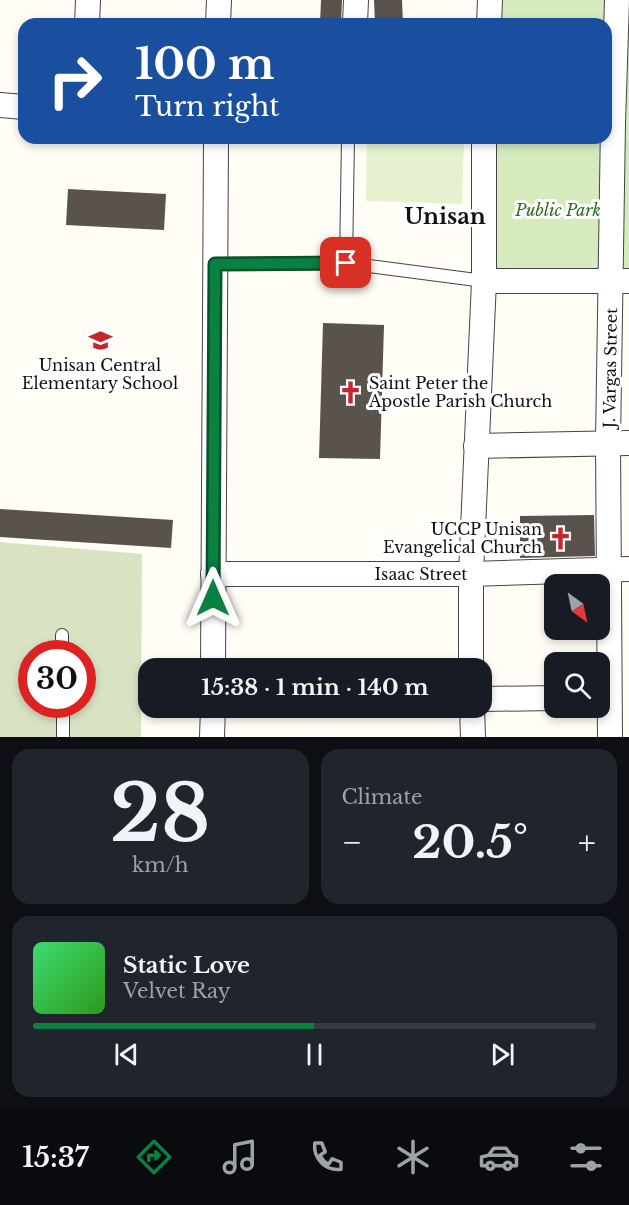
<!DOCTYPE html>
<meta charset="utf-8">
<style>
:root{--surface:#171b24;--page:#20242c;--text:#f1f3f6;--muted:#9ea1a6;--line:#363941;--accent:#0b8043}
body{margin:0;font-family:"Libre Baskerville",serif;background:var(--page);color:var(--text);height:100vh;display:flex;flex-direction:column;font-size:22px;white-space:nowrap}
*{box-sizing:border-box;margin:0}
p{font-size:20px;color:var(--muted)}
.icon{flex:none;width:33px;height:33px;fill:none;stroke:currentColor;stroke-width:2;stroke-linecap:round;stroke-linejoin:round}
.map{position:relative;height:737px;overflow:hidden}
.details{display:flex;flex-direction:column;gap:12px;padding:12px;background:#0d0f14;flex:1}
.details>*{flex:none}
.guide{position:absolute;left:18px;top:18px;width:594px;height:126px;border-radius:18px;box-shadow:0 3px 9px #0003;background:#1a4fa0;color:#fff;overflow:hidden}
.needle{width:39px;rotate:147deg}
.buttons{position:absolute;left:544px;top:574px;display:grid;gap:12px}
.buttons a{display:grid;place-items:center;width:66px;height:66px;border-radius:12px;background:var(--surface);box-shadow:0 3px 9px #0003;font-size:30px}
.speed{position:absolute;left:18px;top:640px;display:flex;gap:12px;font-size:30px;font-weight:700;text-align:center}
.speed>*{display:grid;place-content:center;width:78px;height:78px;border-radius:50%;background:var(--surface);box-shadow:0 3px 9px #0003;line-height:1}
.speed .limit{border:9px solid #d22;background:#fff;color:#111}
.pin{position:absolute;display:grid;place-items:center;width:51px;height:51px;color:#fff;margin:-26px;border-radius:12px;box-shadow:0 3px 9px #0006}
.me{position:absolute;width:66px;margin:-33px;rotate:0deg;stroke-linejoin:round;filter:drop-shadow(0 0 4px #0008)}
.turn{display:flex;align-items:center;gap:21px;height:126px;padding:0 18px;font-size:27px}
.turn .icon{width:78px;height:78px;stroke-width:2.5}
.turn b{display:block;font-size:42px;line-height:51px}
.big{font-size:45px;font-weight:700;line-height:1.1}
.details .card{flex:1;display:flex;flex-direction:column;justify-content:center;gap:9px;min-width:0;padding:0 21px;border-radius:18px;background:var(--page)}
.details .dial{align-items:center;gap:0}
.dial b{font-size:78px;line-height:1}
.song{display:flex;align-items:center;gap:18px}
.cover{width:72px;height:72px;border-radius:9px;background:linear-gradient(135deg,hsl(140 70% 55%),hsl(110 70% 35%))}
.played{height:6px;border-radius:3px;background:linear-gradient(90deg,var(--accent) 50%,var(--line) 50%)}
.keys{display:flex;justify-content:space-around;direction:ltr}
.heat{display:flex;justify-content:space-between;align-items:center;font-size:33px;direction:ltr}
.details .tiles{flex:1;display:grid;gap:12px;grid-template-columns:1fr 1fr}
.card:last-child{grid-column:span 2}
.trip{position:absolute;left:138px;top:658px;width:354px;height:60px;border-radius:18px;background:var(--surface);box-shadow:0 3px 9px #0003;font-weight:700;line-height:60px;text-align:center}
.dock{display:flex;height:96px;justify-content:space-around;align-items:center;background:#090b0e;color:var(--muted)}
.dock .icon{width:42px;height:42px}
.dock .on{color:var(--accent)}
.dock b{font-size:27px;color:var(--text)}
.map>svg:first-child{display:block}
.green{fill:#d5ebbd}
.cemetery{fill:#d9e3c4;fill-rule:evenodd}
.pitch{fill:#e6f2cf}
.building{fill:#5a524d}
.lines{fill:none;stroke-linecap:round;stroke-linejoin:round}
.service-casing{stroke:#444;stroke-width:14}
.minor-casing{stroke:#444;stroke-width:26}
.service{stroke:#fff;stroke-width:12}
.minor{stroke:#fff;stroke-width:24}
.route-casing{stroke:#07532c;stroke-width:15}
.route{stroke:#0b8043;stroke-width:10}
.labels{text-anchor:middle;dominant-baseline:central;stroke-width:6;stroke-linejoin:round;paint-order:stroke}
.park-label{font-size:16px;font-style:italic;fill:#2f6b1f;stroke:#fff}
.poi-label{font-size:16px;fill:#111;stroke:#fff}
.street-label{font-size:16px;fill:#111;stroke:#fff}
.district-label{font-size:22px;font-weight:bold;fill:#111;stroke:#fff}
</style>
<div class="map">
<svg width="629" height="737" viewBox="0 0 629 737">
<rect width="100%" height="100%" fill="#fffdf5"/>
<polygon class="green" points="491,0 629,0 629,282 484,281 488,138 606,138 606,24 490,24"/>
<path class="cemetery" d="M0 542 142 554 141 737H0ZM32 654H82V705H32Z"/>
<polygon class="pitch" points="367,138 464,140 462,204 366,201"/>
<g class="building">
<polygon points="321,0 342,0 341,24 320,24"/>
<polygon points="374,0 402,0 403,24 375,24"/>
<polygon points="68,189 166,194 164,230 66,225"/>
<polygon points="323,323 384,325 380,459 319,458"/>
<polygon points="0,509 173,520 171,548 0,537"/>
<polygon points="594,515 595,556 520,558 520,516"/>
</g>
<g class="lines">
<defs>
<g id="service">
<polyline points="346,263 348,138"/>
<polyline points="215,264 346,263 484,281"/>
<polyline points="62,635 62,654"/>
<polyline points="63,705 63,737"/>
</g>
<g id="minor">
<polyline points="87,24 88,0"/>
<polyline points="218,24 219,0"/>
<polyline points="355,24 356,0"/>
<polyline points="489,24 490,0"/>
<polyline points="0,105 24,107"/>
<polyline points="484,281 629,281"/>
<polyline points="476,446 629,443"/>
<polyline points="213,574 471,574 629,569"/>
<polyline points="213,669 216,138"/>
<polyline points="471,669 471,574 484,281 484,138"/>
<polyline points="482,699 555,698"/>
<polyline points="472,708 473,737"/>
<polyline points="212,737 213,708"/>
<polyline points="610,737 608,442 613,123 617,0"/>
</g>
</defs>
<use href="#service" class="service-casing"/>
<use href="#minor" class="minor-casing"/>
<use href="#service" class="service"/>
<use href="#minor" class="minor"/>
</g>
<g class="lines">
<defs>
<polyline id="route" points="213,598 215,264 346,263"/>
</defs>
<use href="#route" class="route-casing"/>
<use href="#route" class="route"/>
</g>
<defs>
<symbol id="school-bare" viewBox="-9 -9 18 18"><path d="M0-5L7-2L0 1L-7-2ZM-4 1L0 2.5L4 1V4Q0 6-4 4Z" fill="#c4262e" stroke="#fff" stroke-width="2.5" paint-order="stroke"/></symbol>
<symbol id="church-bare" viewBox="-9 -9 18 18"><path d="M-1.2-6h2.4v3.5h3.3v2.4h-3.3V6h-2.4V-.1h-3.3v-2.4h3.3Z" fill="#c4262e" stroke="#fff" stroke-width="2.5" paint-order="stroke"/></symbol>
</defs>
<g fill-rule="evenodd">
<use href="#school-bare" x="84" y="324" width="33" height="33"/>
<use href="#church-bare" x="334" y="376" width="33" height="33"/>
<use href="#church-bare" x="544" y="522" width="33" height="33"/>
</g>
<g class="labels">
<g class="park-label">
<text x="558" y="210">Public Park</text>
</g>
<g class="poi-label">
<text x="100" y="365">Unisan Central<tspan x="100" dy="18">Elementary School</tspan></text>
<text x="369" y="383" text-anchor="start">Saint Peter the<tspan x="369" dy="18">Apostle Parish Church</tspan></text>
<text x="542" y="529" text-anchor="end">UCCP Unisan<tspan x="542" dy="18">Evangelical Church</tspan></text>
</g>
<g class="street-label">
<text transform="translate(610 368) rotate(-89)">J. Vargas Street</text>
<text x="421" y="574">Isaac Street</text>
</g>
<g class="district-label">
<text x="445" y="216">Unisan</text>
</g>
</g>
</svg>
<div class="buttons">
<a><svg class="needle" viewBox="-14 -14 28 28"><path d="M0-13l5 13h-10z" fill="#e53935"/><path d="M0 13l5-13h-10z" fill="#9ea1a6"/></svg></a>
<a><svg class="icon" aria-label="search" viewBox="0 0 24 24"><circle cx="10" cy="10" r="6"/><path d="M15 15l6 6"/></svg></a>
</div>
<div class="speed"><div class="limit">30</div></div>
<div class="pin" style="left:346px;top:263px;background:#d93025"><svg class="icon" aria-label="arrive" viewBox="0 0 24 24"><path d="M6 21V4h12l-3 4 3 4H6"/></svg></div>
<svg class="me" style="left:213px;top:598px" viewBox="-20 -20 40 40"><path d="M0-17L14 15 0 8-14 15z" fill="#0b8043" stroke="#fff" stroke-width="4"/></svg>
<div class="trip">15:38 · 1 min · 140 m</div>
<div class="guide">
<div class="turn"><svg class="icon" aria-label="right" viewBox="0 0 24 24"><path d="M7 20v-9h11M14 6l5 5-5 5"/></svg><div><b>100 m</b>Turn right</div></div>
</div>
</div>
<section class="details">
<div class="tiles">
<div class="card dial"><b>28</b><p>km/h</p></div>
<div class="card"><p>Climate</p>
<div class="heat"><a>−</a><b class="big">20.5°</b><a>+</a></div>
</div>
<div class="card">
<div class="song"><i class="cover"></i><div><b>Static Love</b><p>Velvet Ray</p></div></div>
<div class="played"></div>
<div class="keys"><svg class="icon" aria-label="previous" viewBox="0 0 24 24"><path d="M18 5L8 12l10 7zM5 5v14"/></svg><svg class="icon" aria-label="pause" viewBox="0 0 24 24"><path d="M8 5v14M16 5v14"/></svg><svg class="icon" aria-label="next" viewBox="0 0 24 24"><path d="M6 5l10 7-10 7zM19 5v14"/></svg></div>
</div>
</div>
</section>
<nav class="dock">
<b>15:37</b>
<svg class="icon on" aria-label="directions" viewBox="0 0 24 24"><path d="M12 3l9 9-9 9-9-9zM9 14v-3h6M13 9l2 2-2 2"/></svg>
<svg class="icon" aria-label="music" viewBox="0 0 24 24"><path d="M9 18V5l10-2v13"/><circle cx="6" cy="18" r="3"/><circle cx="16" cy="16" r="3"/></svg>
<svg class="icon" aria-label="phone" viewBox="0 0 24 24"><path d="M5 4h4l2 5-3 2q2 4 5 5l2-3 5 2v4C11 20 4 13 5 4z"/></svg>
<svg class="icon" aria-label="climate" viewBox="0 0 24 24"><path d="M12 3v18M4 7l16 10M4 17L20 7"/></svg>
<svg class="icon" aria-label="car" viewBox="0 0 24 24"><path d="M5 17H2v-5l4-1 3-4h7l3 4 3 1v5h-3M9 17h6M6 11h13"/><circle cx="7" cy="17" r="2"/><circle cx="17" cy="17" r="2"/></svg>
<svg class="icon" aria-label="filters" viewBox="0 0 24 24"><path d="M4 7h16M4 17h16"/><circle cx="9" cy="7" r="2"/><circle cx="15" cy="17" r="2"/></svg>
</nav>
